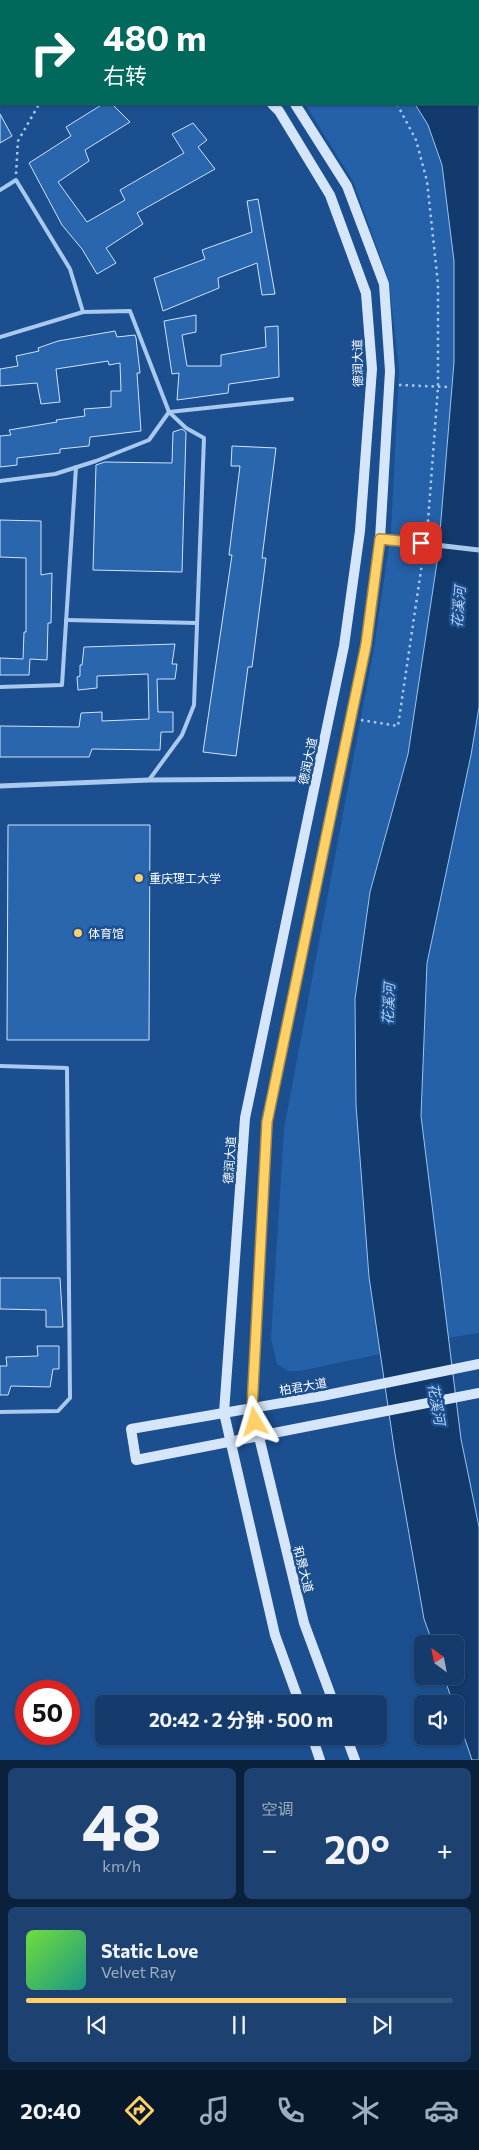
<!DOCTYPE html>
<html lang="zh">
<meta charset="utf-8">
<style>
:root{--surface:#143b6b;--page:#1d4271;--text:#f1f3f6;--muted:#9dadc1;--line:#33557e;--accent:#ffd166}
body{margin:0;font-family:Commissioner,"Noto Sans SC",sans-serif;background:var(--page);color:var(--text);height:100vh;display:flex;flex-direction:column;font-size:19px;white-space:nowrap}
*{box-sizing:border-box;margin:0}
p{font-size:16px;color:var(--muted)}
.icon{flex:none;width:28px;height:28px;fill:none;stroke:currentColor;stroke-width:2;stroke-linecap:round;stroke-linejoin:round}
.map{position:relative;height:1760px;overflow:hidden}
.side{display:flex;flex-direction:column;gap:8px;padding:8px;background:#0b203b;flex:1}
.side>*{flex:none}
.top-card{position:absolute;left:0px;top:0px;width:480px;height:105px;box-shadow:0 1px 4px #0004,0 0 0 1px var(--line);background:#00695c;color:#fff;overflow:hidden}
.needle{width:32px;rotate:328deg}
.controls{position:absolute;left:414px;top:1635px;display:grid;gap:10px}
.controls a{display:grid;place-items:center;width:50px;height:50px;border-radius:8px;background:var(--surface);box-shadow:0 1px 4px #0004,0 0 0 1px var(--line);font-size:25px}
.speed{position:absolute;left:15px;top:1680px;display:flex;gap:10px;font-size:25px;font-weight:700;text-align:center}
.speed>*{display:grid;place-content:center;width:65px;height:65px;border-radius:50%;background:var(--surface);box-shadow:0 1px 4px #0004,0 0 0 1px var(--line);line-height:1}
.speed .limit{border:8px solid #d22;background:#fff;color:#111}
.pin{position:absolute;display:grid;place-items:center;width:42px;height:42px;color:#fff;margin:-21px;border-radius:10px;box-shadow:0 2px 8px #0006}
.me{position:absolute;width:55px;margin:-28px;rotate:353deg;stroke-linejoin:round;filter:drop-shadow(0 0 4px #0008)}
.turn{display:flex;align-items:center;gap:18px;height:105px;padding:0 20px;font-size:22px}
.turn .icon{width:65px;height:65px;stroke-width:2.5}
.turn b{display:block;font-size:35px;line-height:42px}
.big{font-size:38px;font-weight:700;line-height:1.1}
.side .card{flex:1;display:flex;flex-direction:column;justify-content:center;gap:8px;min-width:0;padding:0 18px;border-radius:8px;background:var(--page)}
.side .dial{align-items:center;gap:0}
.dial b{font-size:65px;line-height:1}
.song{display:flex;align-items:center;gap:15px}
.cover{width:60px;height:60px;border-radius:8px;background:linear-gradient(135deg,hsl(100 70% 55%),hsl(170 70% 35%))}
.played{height:5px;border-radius:2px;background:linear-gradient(90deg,var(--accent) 75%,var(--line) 75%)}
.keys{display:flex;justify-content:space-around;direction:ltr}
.heat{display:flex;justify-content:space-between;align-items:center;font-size:28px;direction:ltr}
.side .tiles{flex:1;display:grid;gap:8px;grid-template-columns:1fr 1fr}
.card:last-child{grid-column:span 2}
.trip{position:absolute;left:95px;top:1695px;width:292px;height:50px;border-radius:8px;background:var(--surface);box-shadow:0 1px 4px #0004,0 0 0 1px var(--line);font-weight:700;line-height:50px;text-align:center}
.tab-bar{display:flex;height:80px;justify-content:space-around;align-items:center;background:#08182b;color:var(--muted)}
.tab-bar .icon{width:35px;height:35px}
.tab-bar .selected{color:var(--accent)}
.tab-bar b{font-size:22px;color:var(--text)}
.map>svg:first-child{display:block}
.green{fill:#2461a8}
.water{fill:#123a6d;stroke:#9cc4f0}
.building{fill:#2a66ad;stroke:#cfe3fa}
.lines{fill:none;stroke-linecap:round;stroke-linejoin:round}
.path{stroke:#a9c9ee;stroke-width:2.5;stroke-dasharray:2.5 4;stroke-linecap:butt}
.lane{stroke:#a9c9ee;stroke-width:4}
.street{stroke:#a9c9ee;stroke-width:5}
.secondary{stroke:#d6e6fa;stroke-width:10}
.street-bridge{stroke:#a9c9ee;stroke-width:5}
.route-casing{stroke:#a68842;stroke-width:12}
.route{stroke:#ffd166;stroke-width:9}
.poi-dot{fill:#ffd166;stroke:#1b4f8f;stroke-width:2}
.labels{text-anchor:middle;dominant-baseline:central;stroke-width:5;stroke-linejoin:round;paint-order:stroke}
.street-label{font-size:12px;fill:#fff;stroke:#1b4f8f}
.poi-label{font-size:12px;fill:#fff;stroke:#1b4f8f;text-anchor:start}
.water-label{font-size:14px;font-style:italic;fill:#b5d3f5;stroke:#1b4f8f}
</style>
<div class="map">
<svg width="479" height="1760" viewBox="0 0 479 1760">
<rect width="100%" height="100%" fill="#1b4f8f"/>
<g class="green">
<polygon points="305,104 415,104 428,125 442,165 454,261 454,362 438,556 408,754 370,892 355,999 369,1277 380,1354 300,1371 288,1371 277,1364 271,1339 284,1129 374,648 391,532 399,370 389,281 353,181"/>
<polygon points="479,707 479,1333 448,1338 421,1116 427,963 471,755"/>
</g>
<g class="water">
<polygon points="285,0 429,0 430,1 286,1"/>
<polygon points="479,56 479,707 471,755 427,963 421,1116 461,1439 479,1527 479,1760 472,1760 455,1710 455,1704 453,1704 444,1676 455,1676 455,1644 433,1644 424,1619 395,1454 369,1277 356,1105 355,999 370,892 408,754 438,556 454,362 454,261 442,165 428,125 415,104 479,104"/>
</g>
<g class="building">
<polygon points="103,104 112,104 130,122 85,150 89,161 58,182 87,222 125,200 120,190 184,153 172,134 193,123 207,140 198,147 215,169 137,213 143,224 106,248 116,263 97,274 82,249 62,225 29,163 71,136 66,127"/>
<polygon points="0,114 12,136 0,143"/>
<polygon points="258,199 275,294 262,295 257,263 218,278 219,288 163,311 154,278 205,259 202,250 252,232 247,201"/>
<polygon points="196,315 196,332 182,335 187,366 221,366 221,355 266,347 265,327 278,326 279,377 229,384 228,393 177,400 179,373 172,374 164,321"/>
<polygon points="115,331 117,337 135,335 136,338 140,373 137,373 141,431 90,437 89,446 60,449 60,453 17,458 17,465 0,467 0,436 11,435 9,430 57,422 56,420 85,416 84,409 111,407 111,391 121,391 120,363 109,365 108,361 56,369 60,402 41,404 37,383 0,386 0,369 18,366 16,356 39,351 38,348 58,341"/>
<polygon points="182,429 186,432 182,572 93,570 96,465 105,462 172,463 173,432"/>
<polygon points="232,446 276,448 262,558 266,558 252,667 248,667 236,756 203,752 232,555 229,555 240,466 231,466"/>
<polygon points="0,520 41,521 41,575 52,573 51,623 48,623 47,660 30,659 29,675 0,675 0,658 23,659 24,632 26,632 26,558 0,557"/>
<polygon points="175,644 172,664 177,664 175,679 157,679 158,712 173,712 173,732 161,732 160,750 92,749 89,757 0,757 0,726 79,727 81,713 102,712 102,721 149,719 148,674 97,676 97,688 78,690 77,677 80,676 80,665 82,665 84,647"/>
<polygon points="8,825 150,825 149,1040 7,1040"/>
<polygon points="0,1278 60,1278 63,1327 46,1327 46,1310 0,1309"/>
<polygon points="37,1346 59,1346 59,1369 53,1369 50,1387 11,1386 8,1395 0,1395 0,1366 7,1366 6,1357 38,1356"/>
</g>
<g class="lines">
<g class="path">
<polyline points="264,0 266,1"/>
<polyline points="0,57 1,59"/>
<polyline points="397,104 416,140 427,181 438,284 438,387 427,535"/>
<polyline points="16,174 18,141 38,106 36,104"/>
<polyline points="399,385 449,387"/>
<polyline points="361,720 398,726 424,550"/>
</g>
<g class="lane">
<polyline points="0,190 16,180 70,269 83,312"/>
<polyline points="0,337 83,312 130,311 169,412 186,428 204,438 194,705 182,735 149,780"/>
<polyline points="0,481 55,474 96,461 149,440 169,412 292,399"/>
<polyline points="66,620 197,623"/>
<polyline points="0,687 62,685 76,467"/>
<polyline points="0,1066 67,1068 70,1398 58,1411 0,1412"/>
</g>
<g class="street">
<polyline points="380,539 401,541"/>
<polyline points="0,786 149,780 316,779"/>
</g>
<g class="secondary">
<polyline points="156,0 158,1"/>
<polyline points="189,0 191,1"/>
<polyline points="272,104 279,111 330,195 366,293 372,369 360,531 344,646 245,1118 224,1413 275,1635 300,1704"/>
<polyline points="295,104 347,186 384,284 390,371 380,539 366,645 267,1122 252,1408 304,1623 334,1704"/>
<polyline points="479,1364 322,1396 131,1429 136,1460 479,1393"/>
<polyline points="312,1736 320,1760"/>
<polyline points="346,1736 355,1760"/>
</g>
<polyline class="street-bridge" points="401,541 479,550"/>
</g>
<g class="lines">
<defs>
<polyline id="route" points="255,1422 252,1408 267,1122 366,645 380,539 421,543"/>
</defs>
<use href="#route" class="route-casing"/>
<use href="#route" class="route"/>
</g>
<g class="poi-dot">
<circle cx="139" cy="878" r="5"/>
<circle cx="78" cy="933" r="5"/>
</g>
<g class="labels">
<g class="street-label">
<text transform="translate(357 363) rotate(-91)">德润大道</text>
<text transform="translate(307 761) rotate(-78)">德润大道</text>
<text transform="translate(229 1160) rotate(-86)">德润大道</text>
<text transform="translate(303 1386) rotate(-10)">柏君大道</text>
<text transform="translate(304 1569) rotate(76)">和景大道</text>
</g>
<g class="poi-label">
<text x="149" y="878">重庆理工大学</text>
<text x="88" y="933">体育馆</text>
</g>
<g class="water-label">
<text transform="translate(458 607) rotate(-85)">花溪河</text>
<text transform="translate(388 1004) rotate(-87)">花溪河</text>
<text transform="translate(437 1404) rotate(80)">花溪河</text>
</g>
</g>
</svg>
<div class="controls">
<a><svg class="needle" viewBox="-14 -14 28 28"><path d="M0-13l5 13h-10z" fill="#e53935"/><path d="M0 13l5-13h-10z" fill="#9dadc1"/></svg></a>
<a><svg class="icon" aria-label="sound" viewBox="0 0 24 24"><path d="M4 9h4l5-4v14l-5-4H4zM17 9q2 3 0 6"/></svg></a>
</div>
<div class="speed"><div class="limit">50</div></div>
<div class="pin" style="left:421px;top:543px;background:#d93025"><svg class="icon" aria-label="arrive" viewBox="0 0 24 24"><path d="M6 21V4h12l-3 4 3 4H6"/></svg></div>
<svg class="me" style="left:255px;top:1422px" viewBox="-20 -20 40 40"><path d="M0-17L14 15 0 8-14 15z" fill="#ffd166" stroke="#fff" stroke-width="4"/></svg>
<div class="trip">20:42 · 2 分钟 · 500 m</div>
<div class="top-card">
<div class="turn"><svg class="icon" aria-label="right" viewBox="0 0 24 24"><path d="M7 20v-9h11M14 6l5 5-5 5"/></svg><div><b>480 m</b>右转</div></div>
</div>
</div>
<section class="side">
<div class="tiles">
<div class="card dial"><b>48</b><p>km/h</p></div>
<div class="card"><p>空调</p>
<div class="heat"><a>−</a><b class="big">20°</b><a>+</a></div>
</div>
<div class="card">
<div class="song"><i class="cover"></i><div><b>Static Love</b><p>Velvet Ray</p></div></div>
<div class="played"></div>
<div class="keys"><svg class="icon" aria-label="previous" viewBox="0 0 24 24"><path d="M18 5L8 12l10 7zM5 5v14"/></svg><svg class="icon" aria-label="pause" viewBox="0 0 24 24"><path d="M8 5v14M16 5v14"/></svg><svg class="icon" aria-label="next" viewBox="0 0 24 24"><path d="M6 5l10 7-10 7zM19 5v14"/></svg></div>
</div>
</div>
</section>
<nav class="tab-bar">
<b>20:40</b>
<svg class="icon selected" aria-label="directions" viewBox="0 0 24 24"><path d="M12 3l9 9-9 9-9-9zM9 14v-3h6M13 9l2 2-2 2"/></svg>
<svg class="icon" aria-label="music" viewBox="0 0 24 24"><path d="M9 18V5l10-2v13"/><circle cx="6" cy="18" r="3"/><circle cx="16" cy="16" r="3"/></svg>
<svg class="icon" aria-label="phone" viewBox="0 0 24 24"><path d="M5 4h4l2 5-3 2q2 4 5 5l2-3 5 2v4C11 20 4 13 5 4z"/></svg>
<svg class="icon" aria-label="climate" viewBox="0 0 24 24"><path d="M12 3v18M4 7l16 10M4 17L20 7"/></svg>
<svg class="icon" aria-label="car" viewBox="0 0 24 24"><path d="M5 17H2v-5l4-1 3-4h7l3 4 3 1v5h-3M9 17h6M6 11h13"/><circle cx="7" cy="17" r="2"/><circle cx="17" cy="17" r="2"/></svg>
</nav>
